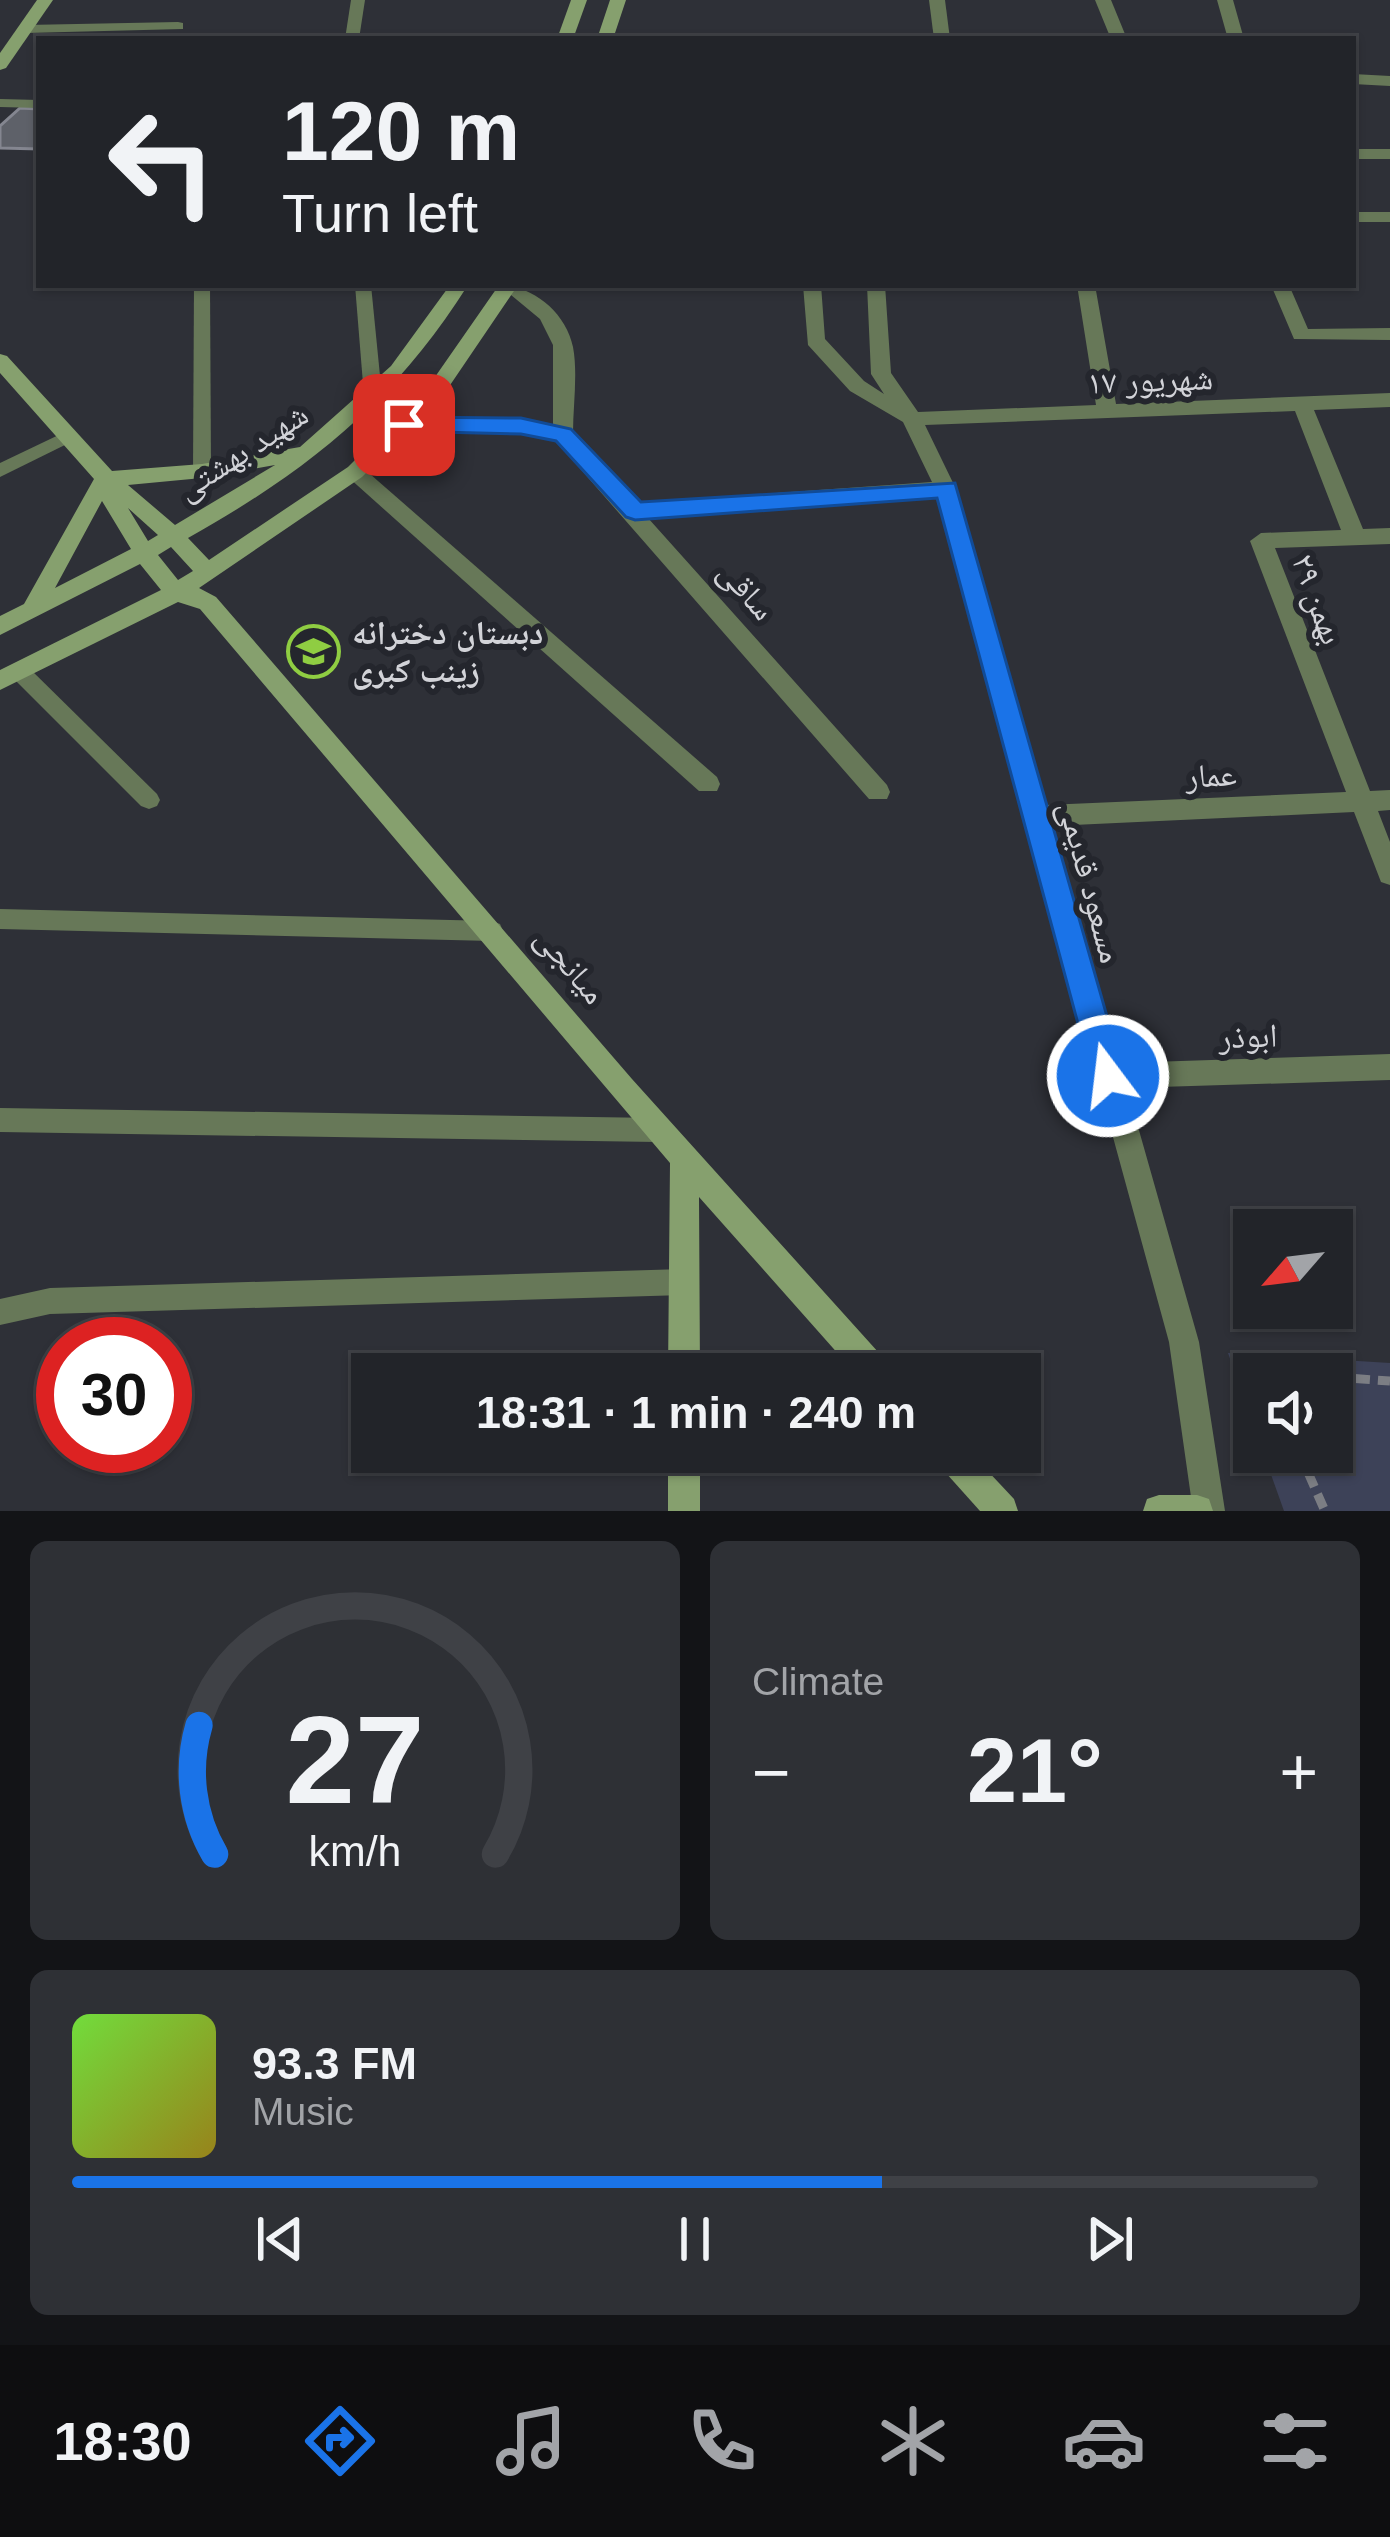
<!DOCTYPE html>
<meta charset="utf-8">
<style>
:root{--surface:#222429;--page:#2e3035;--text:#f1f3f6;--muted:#a2a4a8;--line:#3f4146;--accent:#1a73e8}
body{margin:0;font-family:Arial,"Noto Naskh Arabic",sans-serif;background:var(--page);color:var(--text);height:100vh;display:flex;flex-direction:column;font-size:45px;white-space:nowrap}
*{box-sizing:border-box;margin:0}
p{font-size:39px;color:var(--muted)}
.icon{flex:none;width:66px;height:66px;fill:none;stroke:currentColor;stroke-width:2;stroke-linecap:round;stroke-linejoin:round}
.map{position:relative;height:1511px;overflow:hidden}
.sheet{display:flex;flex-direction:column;gap:30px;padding:30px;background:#131417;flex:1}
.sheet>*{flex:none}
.guide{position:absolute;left:36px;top:36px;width:1320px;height:252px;border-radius:0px;box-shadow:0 3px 9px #0004,0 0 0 3px var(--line);background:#222429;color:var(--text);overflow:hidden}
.needle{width:78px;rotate:242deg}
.tools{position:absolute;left:1233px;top:1209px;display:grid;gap:24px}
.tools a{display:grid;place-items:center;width:120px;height:120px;border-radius:0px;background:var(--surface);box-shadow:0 3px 9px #0004,0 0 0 3px var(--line);font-size:60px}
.speed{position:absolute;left:36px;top:1317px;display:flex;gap:24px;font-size:60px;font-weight:700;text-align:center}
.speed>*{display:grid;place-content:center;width:156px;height:156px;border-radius:50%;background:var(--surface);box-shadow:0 3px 9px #0004,0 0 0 3px var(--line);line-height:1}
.speed .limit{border:18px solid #d22;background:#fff;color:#111}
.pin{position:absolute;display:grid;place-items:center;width:102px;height:102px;color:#fff;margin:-51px;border-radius:24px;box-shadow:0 6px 18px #0006}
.me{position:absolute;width:132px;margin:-66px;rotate:345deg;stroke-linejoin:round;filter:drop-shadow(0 0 9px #0008)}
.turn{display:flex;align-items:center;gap:42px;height:252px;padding:0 48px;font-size:54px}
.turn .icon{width:156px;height:156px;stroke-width:2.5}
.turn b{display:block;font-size:84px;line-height:102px}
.big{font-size:90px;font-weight:700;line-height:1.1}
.sheet .widget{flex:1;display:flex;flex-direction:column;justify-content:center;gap:18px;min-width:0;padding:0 42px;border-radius:18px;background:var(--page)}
.sheet .dial{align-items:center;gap:0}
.dial svg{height:312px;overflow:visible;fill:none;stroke:var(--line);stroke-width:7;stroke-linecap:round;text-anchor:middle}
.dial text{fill:var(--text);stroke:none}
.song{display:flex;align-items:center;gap:36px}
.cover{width:144px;height:144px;border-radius:18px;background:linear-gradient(135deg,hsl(100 70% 55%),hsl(50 70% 35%))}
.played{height:12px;border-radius:6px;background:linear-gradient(90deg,var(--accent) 65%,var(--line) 65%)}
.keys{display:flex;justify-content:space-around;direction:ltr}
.heat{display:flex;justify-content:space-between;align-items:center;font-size:66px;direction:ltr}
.sheet .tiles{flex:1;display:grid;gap:30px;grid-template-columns:1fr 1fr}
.widget:last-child{grid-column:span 2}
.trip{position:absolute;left:351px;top:1353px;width:690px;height:120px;border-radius:0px;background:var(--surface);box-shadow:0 3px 9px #0004,0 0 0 3px var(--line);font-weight:700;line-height:120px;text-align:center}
.tabs{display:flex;height:192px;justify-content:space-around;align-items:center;background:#0e0e10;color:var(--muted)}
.tabs .icon{width:84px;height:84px}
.tabs .active{color:var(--accent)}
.tabs b{font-size:54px;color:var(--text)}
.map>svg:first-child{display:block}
.green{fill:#3d4258}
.building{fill:#5e6169;stroke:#848690;stroke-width:3}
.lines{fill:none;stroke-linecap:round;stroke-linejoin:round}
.path{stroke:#7c7e84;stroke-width:9;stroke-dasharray:15 8;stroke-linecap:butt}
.lane{fill:#677858;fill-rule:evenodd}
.street{fill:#677858;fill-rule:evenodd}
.secondary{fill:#86a06e;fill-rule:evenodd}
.route{fill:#1a73e8;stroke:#114b97;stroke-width:3}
.labels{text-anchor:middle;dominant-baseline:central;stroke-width:12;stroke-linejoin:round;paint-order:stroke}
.street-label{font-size:33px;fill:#d2d3d8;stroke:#24262d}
.poi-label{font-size:33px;font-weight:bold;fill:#d2d3d8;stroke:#24262d;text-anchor:start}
</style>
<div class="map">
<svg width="1390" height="1511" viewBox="0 0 1390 1511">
<rect width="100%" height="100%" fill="#2e3037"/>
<polygon class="green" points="1228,1353 1390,1363 1390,1511 1284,1511 1263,1452 1332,1452 1332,1374 1254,1374 1254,1426"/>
<polygon class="building" points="20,108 39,109 39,149 0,148 0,126"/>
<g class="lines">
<g class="path">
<polyline points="1266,1374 1292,1374"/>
<polyline points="1332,1377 1390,1381"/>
<polyline points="1299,1452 1325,1511"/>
</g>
<g class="lane">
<polygon points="351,0 365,0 359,39 345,39"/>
<polygon points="178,22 183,23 183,29 26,33 19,29 26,25"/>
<polygon points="0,99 39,100 39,108 0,107"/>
<polygon points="194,285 210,285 211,471 202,477 193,471"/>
<polygon points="355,285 371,285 382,396 373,402 364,396"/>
<polygon points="67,431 73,433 73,441 0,477 0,463"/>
<polygon points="19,663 26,665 157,794 160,800 157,806 149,809 141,806 12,677 9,671"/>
<polygon points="0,909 492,921 500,924 503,931 500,938 492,941 0,929"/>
<polygon points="0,1108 657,1118 666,1122 669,1130 666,1138 657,1142 0,1132"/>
<polygon points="684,1269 693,1273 697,1282 693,1291 684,1295 50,1314 0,1325 0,1299 50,1288"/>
</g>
<g class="street">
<polygon points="929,0 945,0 950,39 934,39"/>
<polygon points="1095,0 1111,0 1127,39 1111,39"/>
<polygon points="1217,0 1233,0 1244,39 1228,39"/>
<polygon points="1353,74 1390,76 1390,86 1353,84"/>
<rect x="1353" y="149" width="37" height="10"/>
<rect x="1353" y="212" width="37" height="10"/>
<path d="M499 285C532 285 566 312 573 347 578 374 573 406 573 433L636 503 932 482 903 422 850 391 808 345 803 285H821L825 339 864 381 884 394 871 374 867 285H885L891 373 918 412 1096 405 1077 285H1095L1116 404 1390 393V407L1314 410 1363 529 1390 528V544L1275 548 1370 791 1390 790V810L1378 811 1390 842V885L1381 882 1354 812 1052 826 1120 1063 1390 1054V1080L1127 1088 1199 1342 1225 1511H1193L1169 1342 938 497 648 518 887 785 890 792 887 799H869L556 441 521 433 397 430V420L404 418 521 419 553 426V345L540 319ZM1295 411 1341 530 1261 533 1250 541 1346 792 1046 805 956 489 925 425Z"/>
<polygon points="1271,285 1289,285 1308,329 1390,328 1390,340 1294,339"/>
<polygon points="355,465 362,467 717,777 720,784 717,791 699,791 348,477 345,472"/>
</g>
<g class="secondary">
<polygon points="37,0 53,0 6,68 0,70 0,53"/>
<polygon points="571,0 587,0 573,39 557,39"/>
<polygon points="610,0 626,0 613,39 597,39"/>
<path d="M450 285H468C394 402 309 470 188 538L209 560 348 467 428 387 499 285H518L442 397 362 477 199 588 216 597 632 1079 888 1363 893 1374H856L699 1197 700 1374H668L670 1163 200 609 178 602 0 690V670L161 590 140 564 0 635V616L24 604 94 479 0 373V354L7 356 112 471 202 464 300 447 391 366ZM275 465 175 525 128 485 202 478ZM102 501 131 549 55 588ZM128 508 158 535 148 541ZM171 547 193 571 178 580 158 555Z"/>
<rect x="668" y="1452" width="32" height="59"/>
<polygon points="932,1452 970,1452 1014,1499 1018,1511 980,1511 937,1463"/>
<polygon points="1159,1495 1197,1495 1209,1499 1213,1511 1143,1511 1147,1499"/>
</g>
</g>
<polygon class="route" points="404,417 521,418 571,429 641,502 955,483 1124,1076 1119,1087 1108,1091 1097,1087 1092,1076 937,498 635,520 626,517 556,441 521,434 396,431 396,419"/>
<defs>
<symbol id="school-ring" viewBox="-11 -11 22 22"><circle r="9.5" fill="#24262d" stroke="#8fcd42" stroke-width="1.5"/><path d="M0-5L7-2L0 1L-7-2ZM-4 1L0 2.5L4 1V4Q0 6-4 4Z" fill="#8fcd42"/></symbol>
</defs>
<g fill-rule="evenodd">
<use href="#school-ring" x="284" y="622" width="59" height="59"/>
</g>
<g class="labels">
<g class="street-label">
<text transform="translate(1150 380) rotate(-2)">۱۷ شهریور</text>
<text transform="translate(242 451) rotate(-33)">شهید بهشتی</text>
<text transform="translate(747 590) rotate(49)">ساقی</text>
<text transform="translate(1318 599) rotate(70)">۲۹ بهمن</text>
<text transform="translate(1211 775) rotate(-3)">عمار</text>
<text transform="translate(1091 882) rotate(75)">مسعود قدیمی</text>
<text transform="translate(571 965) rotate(50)">میانجی</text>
<text transform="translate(1248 1036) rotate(-2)">ابوذر</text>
</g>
<g class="poi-label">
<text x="352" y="632">دبستان دخترانه<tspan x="352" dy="38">زینب کبری</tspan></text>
</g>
</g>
</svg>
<div class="tools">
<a><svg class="needle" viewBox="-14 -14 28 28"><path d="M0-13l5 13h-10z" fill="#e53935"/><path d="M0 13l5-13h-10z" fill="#a2a4a8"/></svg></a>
<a><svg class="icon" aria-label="sound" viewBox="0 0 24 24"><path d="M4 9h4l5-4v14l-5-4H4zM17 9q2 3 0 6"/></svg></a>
</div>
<div class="speed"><div class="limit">30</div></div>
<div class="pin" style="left:404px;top:425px;background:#d93025"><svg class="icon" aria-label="arrive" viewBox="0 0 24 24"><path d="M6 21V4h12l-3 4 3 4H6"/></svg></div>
<svg class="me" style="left:1108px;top:1076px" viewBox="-20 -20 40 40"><circle r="17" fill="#1a73e8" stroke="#fff" stroke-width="3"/><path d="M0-11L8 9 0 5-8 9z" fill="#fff"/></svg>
<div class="trip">18:31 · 1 min · 240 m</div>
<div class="guide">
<div class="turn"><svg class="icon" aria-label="left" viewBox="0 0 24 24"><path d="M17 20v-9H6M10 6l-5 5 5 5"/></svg><div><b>120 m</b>Turn left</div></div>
</div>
</div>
<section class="sheet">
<div class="tiles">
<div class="widget dial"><svg viewBox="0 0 100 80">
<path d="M14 69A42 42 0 1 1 86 69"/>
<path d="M14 69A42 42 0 0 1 10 36" stroke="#1a73e8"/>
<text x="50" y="56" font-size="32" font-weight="700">27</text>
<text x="50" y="72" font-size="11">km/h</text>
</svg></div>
<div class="widget"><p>Climate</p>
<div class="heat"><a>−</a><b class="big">21°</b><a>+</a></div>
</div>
<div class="widget">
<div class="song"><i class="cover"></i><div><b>93.3 FM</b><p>Music</p></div></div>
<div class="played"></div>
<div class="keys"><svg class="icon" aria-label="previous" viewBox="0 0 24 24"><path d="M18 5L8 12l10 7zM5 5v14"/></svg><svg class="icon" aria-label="pause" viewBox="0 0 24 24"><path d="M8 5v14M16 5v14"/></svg><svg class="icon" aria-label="next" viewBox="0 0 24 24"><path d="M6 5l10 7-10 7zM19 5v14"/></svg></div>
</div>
</div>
</section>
<nav class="tabs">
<b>18:30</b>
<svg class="icon active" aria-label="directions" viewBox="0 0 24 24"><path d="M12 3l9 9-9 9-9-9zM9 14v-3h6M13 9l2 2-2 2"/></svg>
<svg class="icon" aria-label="music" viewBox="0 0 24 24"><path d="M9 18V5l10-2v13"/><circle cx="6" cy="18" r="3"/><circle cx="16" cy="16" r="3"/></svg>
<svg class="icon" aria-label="phone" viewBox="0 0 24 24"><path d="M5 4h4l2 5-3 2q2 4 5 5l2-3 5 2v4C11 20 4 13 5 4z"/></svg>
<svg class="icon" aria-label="climate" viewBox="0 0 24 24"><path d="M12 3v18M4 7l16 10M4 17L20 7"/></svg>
<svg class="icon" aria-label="car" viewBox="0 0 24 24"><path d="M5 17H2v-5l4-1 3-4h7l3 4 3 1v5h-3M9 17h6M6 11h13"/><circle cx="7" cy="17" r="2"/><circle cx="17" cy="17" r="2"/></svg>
<svg class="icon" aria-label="filters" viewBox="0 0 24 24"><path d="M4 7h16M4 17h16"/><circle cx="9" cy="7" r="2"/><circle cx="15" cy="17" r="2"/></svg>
</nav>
